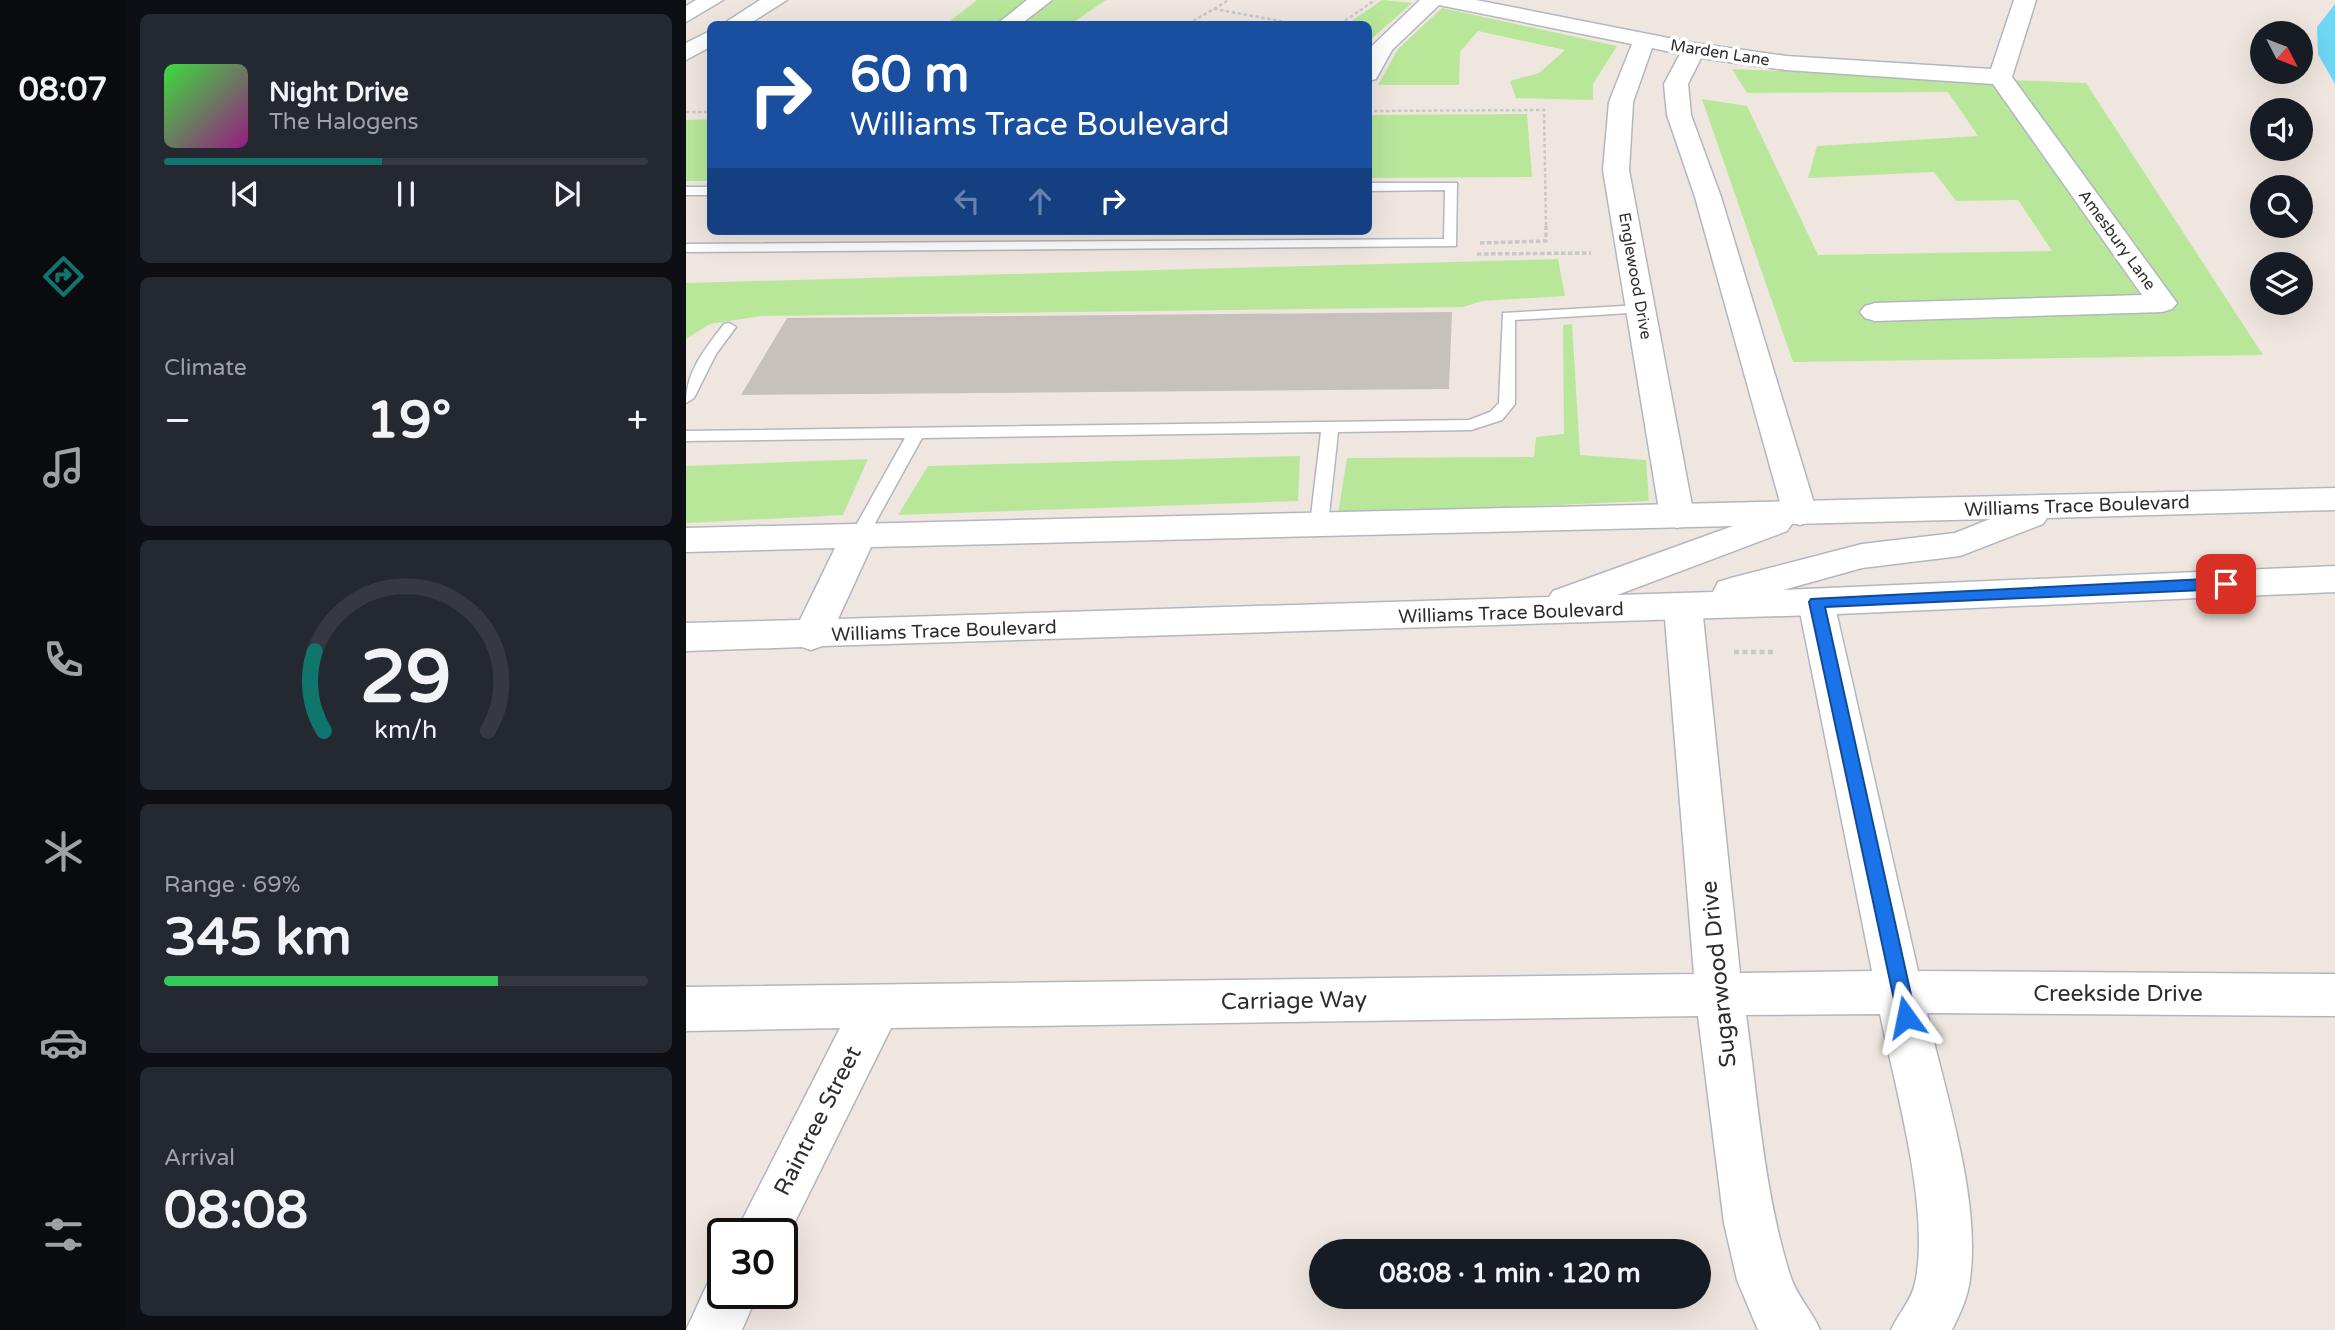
<!DOCTYPE html>
<meta charset="utf-8">
<style>
:root{--surface:#171b24;--page:#242831;--text:#f1f3f6;--muted:#9ea1a6;--line:#363941;--accent:#0f766e}
body{margin:0;font-family:"Varela Round",sans-serif;background:var(--page);color:var(--text);height:100vh;display:flex;flex-direction:column;font-size:26px;white-space:nowrap}
*{box-sizing:border-box;margin:0}
p{font-size:23px;color:var(--muted)}
.icon{flex:none;width:38px;height:38px;fill:none;stroke:currentColor;stroke-width:2;stroke-linecap:round;stroke-linejoin:round}
.map{position:relative;flex:1;overflow:hidden}
.panel{display:flex;flex-direction:column;gap:14px;padding:14px;background:#0d0f14;width:560px}
.panel>*{flex:none}
.guide{position:absolute;left:21px;top:21px;width:665px;height:214px;border-radius:10px;box-shadow:0 7px 28px #0002;background:#1a4fa0;color:#fff;overflow:hidden}
.needle{width:46px;rotate:132deg}
.fabs{position:absolute;left:1564px;top:21px;display:grid;gap:14px}
.fabs a{display:grid;place-items:center;width:63px;height:63px;border-radius:50%;background:var(--surface);box-shadow:0 7px 28px #0002;font-size:35px}
.speed{position:absolute;left:21px;top:1218px;display:flex;gap:14px;font-size:35px;font-weight:700;text-align:center}
.speed>*{display:grid;place-content:center;width:91px;height:91px;border-radius:50%;background:var(--surface);box-shadow:0 7px 28px #0002;line-height:1}
.speed .limit{border:4px solid #111;border-radius:10px;background:#fff;color:#111}
.pin{position:absolute;display:grid;place-items:center;width:60px;height:60px;color:#fff;margin:-30px;border-radius:14px;box-shadow:0 4px 10px #0006}
.me{position:absolute;width:77px;margin:-38px;rotate:348deg;stroke-linejoin:round;filter:drop-shadow(0 0 5px #0008)}
.turn{display:flex;align-items:center;gap:24px;height:147px;padding:0 28px;font-size:32px}
.turn .icon{width:91px;height:91px;stroke-width:2.5}
.turn b{display:block;font-size:49px;line-height:60px}
.lanes{display:flex;align-items:center;height:66px;padding:0 28px;background:#0003;justify-content:center;gap:35px;direction:ltr}
.lanes .off{opacity:.35}
.big{font-size:52px;font-weight:700;line-height:1.1}
.panel .tile{flex:1;display:flex;flex-direction:column;justify-content:center;gap:10px;min-width:0;padding:0 24px;border-radius:10px;background:var(--page)}
.panel .dial{align-items:center;gap:0}
.dial svg{height:182px;overflow:visible;fill:none;stroke:var(--line);stroke-width:7;stroke-linecap:round;text-anchor:middle}
.dial text{fill:var(--text);stroke:none}
.song{display:flex;align-items:center;gap:21px}
.cover{width:84px;height:84px;border-radius:10px;background:linear-gradient(135deg,hsl(120 70% 55%),hsl(310 70% 35%))}
.played{height:7px;border-radius:4px;background:linear-gradient(90deg,var(--accent) 45%,var(--line) 45%)}
.keys{display:flex;justify-content:space-around;direction:ltr}
.heat{display:flex;justify-content:space-between;align-items:center;font-size:38px;direction:ltr}
.charge{height:10px;border-radius:5px;background:linear-gradient(90deg,#34c759 69%,var(--line) 0)}
.trip{position:absolute;left:623px;top:1239px;width:402px;height:70px;border-radius:35px;background:var(--surface);box-shadow:0 7px 28px #0002;font-weight:700;line-height:70px;text-align:center}
main{display:flex;flex:1;min-height:0}
.dock{display:flex;flex-direction:column;width:126px;justify-content:space-around;align-items:center;background:#090b0e;color:var(--muted)}
.dock .icon{width:49px;height:49px}
.dock .active{color:var(--accent)}
.dock b{font-size:32px;color:var(--text)}
.map>svg:first-child{display:block}
.green{fill:#b8e79a}
.water{fill:#6fd6f4}
.building{fill:#c7c1bb}
.lines{fill:none;stroke-linecap:round;stroke-linejoin:round}
.service-casing{stroke:#b3b6c1;stroke-width:3}
.minor-casing{stroke:#b3b6c1;stroke-width:3}
.secondary-casing{stroke:#b3b6c1;stroke-width:3}
.path-far2{stroke:#c8c8c8;stroke-width:2.5;stroke-dasharray:3.5 2.5;stroke-linecap:butt}
.path-far1{stroke:#c8c8c8;stroke-width:3.5;stroke-dasharray:4.5 2.5;stroke-linecap:butt}
.path{stroke:#c8c8c8;stroke-width:4.5;stroke-dasharray:5 3.5;stroke-linecap:butt}
.service{fill:#fff;fill-rule:evenodd}
.minor{fill:#fff;fill-rule:evenodd}
.secondary{fill:#fff;fill-rule:evenodd}
.route{fill:#1a73e8;stroke:#114b97;stroke-width:2}
.labels{text-anchor:middle;dominant-baseline:central;stroke-width:7;stroke-linejoin:round;paint-order:stroke}
.far-street-label{font-size:16px;fill:#2d2d2d;stroke:#fff}
.street-label{font-size:19px;fill:#2d2d2d;stroke:#fff}
.near-street-label{font-size:23px;fill:#2d2d2d;stroke:#fff}
</style>
<main>
<nav class="dock">
<b>08:07</b>
<svg class="icon active" aria-label="directions" viewBox="0 0 24 24"><path d="M12 3l9 9-9 9-9-9zM9 14v-3h6M13 9l2 2-2 2"/></svg>
<svg class="icon" aria-label="music" viewBox="0 0 24 24"><path d="M9 18V5l10-2v13"/><circle cx="6" cy="18" r="3"/><circle cx="16" cy="16" r="3"/></svg>
<svg class="icon" aria-label="phone" viewBox="0 0 24 24"><path d="M5 4h4l2 5-3 2q2 4 5 5l2-3 5 2v4C11 20 4 13 5 4z"/></svg>
<svg class="icon" aria-label="climate" viewBox="0 0 24 24"><path d="M12 3v18M4 7l16 10M4 17L20 7"/></svg>
<svg class="icon" aria-label="car" viewBox="0 0 24 24"><path d="M5 17H2v-5l4-1 3-4h7l3 4 3 1v5h-3M9 17h6M6 11h13"/><circle cx="7" cy="17" r="2"/><circle cx="17" cy="17" r="2"/></svg>
<svg class="icon" aria-label="filters" viewBox="0 0 24 24"><path d="M4 7h16M4 17h16"/><circle cx="9" cy="7" r="2"/><circle cx="15" cy="17" r="2"/></svg>
</nav>
<section class="panel">
<div class="tile">
<div class="song"><i class="cover"></i><div><b>Night Drive</b><p>The Halogens</p></div></div>
<div class="played"></div>
<div class="keys"><svg class="icon" aria-label="previous" viewBox="0 0 24 24"><path d="M18 5L8 12l10 7zM5 5v14"/></svg><svg class="icon" aria-label="pause" viewBox="0 0 24 24"><path d="M8 5v14M16 5v14"/></svg><svg class="icon" aria-label="next" viewBox="0 0 24 24"><path d="M6 5l10 7-10 7zM19 5v14"/></svg></div>
</div>
<div class="tile"><p>Climate</p>
<div class="heat"><a>−</a><b class="big">19°</b><a>+</a></div>
</div>
<div class="tile dial"><svg viewBox="0 0 100 80">
<path d="M14 69A42 42 0 1 1 86 69"/>
<path d="M14 69A42 42 0 0 1 10 34" stroke="#0f766e"/>
<text x="50" y="56" font-size="32" font-weight="700">29</text>
<text x="50" y="72" font-size="11">km/h</text>
</svg></div>
<div class="tile"><p>Range · 69%</p><b class="big">345 km</b><div class="charge"></div></div>
<div class="tile"><p>Arrival</p><b class="big">08:08</b></div>
</section>
<div class="map">
<svg width="1649" height="1330" viewBox="0 0 1649 1330">
<rect width="100%" height="100%" fill="#efe7df"/>
<g class="green">
<polygon points="291,0 420,0 385,24 260,24"/>
<polygon points="696,0 726,3 683,41 682,24 661,24"/>
<polygon points="756,8 931,46 907,84 907,100 830,98 824,81 853,73 879,50 792,31 774,52 773,85 692,85 712,49"/>
<polygon points="1046,69 1400,83 1577,355 1107,362 1016,99 1061,106 1132,255 1366,251 1332,200 1270,201 1248,172 1122,178 1131,146 1292,136 1262,92 1061,93"/>
<polygon points="841,114 846,177 683,178 683,115"/>
<polygon points="24,119 24,181 0,181 0,120"/>
<polygon points="872,259 879,296 796,301 777,307 75,316 24,324 0,339 0,283"/>
<polygon points="886,324 894,455 960,460 963,501 652,514 661,458 848,457 850,437 878,434 877,325"/>
<polygon points="614,456 612,501 212,515 242,466"/>
<polygon points="182,459 157,515 0,523 0,466"/>
</g>
<polygon class="water" points="1649,4 1649,84 1632,54 1631,27"/>
<polygon class="building" points="766,312 763,389 55,395 101,318"/>
<g class="lines">
<defs>
<g id="service">
<polygon points="682,183 771,183 770,246 0,252 0,244 758,239 759,190 682,191"/>
<rect x="0" y="187" width="24" height="8"/>
<polygon points="955,305 962,309 960,312 829,320 829,404 816,420 785,430 652,432 642,524 633,530 624,524 635,432 236,438 182,536 173,542 164,536 219,438 0,441 0,431 783,420 804,412 813,403 817,313"/>
<path d="M43 323 50 327 30 354 8 398 0 403C0 371 19 349 38 324Z"/>
</g>
<g id="minor">
<polygon points="341,0 366,0 335,24 311,24"/>
<polygon points="734,0 790,0 1008,43 1100,56 1305,69 1328,0 1350,0 1326,77 1491,303 1486,309 1476,312 1189,321 1179,318 1174,312 1179,306 1189,303 1456,295 1307,84 1100,70 1015,58 1002,84 1005,115 1035,197 1131,513 1126,521 1114,525 1102,521 1097,513 1009,197 981,115 978,84 994,54 966,48 947,102 943,170 1008,516 1003,524 991,528 979,524 974,516 917,170 923,102 946,44 753,5 706,50 690,79 682,81 685,47"/>
<path d="M1130 589 1143 593 1148 602 1232 971 1649 974V1016L1241 1013C1259 1092 1295 1199 1284 1279 1282 1297 1274 1314 1266 1330H1205C1212 1314 1226 1300 1229 1283 1245 1211 1209 1087 1194 1014L1060 1015C1072 1101 1078 1192 1104 1275 1111 1297 1125 1309 1134 1330H1072L1051 1280 1038 1223 1012 1016 205 1028 96 1248V1234H49L154 1028 0 1031V987L1008 974 978 607 984 598 997 594 1010 598 1016 607 1054 973 1186 971 1112 602 1117 593Z"/>
<polygon points="37,1269 37,1293 72,1293 56,1330 0,1330 26,1274"/>
</g>
<g id="secondary">
<polygon points="10,0 37,0 0,22 0,6"/>
<polygon points="74,0 101,0 63,24 37,24"/>
<polygon points="24,31 24,47 0,60 0,43"/>
<path d="M1649 488V510L1361 518 1357 524 1274 556 1176 568 1097 590 1649 566V592L1130 615 136 646 125 650 116 647 0 651V623L114 620 149 548 0 552V528ZM1304 519 1269 533 1176 544 1045 578 1032 582 1027 592 931 595 1101 531 1106 524ZM1047 526 867 591 863 597 152 619 185 547Z"/>
</g>
</defs>
<use href="#service" class="service-casing"/>
<use href="#minor" class="minor-casing"/>
<use href="#secondary" class="secondary-casing"/>
<g class="path-far2">
<polyline points="528,9 611,24"/>
<polyline points="502,24 543,0"/>
<polyline points="654,24 689,0"/>
<polyline points="682,111 858,110 860,225"/>
<polyline points="0,112 24,112"/>
</g>
<g class="path-far1">
<polyline points="794,243 860,241 860,224"/>
<polyline points="791,254 905,253"/>
</g>
<polyline class="path" points="1048,652 1087,652"/>
<use href="#service" class="service"/>
<use href="#minor" class="minor"/>
<use href="#secondary" class="secondary"/>
</g>
<polygon class="route" points="1540,578 1547,584 1540,589 1139,607 1230,1017 1227,1023 1220,1026 1213,1023 1123,602 1125,599"/>
<g class="labels">
<g class="far-street-label">
<text transform="translate(1034 53) rotate(9)">Marden Lane</text>
<text transform="translate(1431 240) rotate(54)">Amesbury Lane</text>
<text transform="translate(949 276) rotate(80)">Englewood Drive</text>
</g>
<g class="street-label">
<text transform="translate(1391 506) rotate(-2)">Williams Trace Boulevard</text>
<text transform="translate(825 613) rotate(-2)">Williams Trace Boulevard</text>
<text transform="translate(258 631) rotate(-2)">Williams Trace Boulevard</text>
</g>
<g class="near-street-label">
<text transform="translate(1033 974) rotate(-96)">Sugarwood Drive</text>
<text x="1432" y="994">Creekside Drive</text>
<text transform="translate(608 1001) rotate(-1)">Carriage Way</text>
<text transform="translate(132 1121) rotate(-63)">Raintree Street</text>
</g>
</g>
</svg>
<div class="fabs">
<a><svg class="needle" viewBox="-14 -14 28 28"><path d="M0-13l5 13h-10z" fill="#e53935"/><path d="M0 13l5-13h-10z" fill="#9ea1a6"/></svg></a>
<a><svg class="icon" aria-label="sound" viewBox="0 0 24 24"><path d="M4 9h4l5-4v14l-5-4H4zM17 9q2 3 0 6"/></svg></a>
<a><svg class="icon" aria-label="search" viewBox="0 0 24 24"><circle cx="10" cy="10" r="6"/><path d="M15 15l6 6"/></svg></a>
<a><svg class="icon" aria-label="layers" viewBox="0 0 24 24"><path d="M12 4l9 5-9 5-9-5zM3 14l9 5 9-5"/></svg></a>
</div>
<div class="speed"><div class="limit">30</div></div>
<div class="pin" style="left:1540px;top:584px;background:#d93025"><svg class="icon" aria-label="arrive" viewBox="0 0 24 24"><path d="M6 21V4h12l-3 4 3 4H6"/></svg></div>
<svg class="me" style="left:1220px;top:1017px" viewBox="-20 -20 40 40"><path d="M0-17L14 15 0 8-14 15z" fill="#1a73e8" stroke="#fff" stroke-width="4"/></svg>
<div class="trip">08:08 · 1 min · 120 m</div>
<div class="guide">
<div class="turn"><svg class="icon" aria-label="right" viewBox="0 0 24 24"><path d="M7 20v-9h11M14 6l5 5-5 5"/></svg><div><b>60 m</b>Williams Trace Boulevard</div></div>
<div class="lanes"><svg class="icon off" aria-label="left" viewBox="0 0 24 24"><path d="M17 20v-9H6M10 6l-5 5 5 5"/></svg><svg class="icon off" aria-label="ahead" viewBox="0 0 24 24"><path d="M12 20V5M6 11l6-6 6 6"/></svg><svg class="icon" aria-label="right" viewBox="0 0 24 24"><path d="M7 20v-9h11M14 6l5 5-5 5"/></svg></div>
</div>
</div>
</main>
